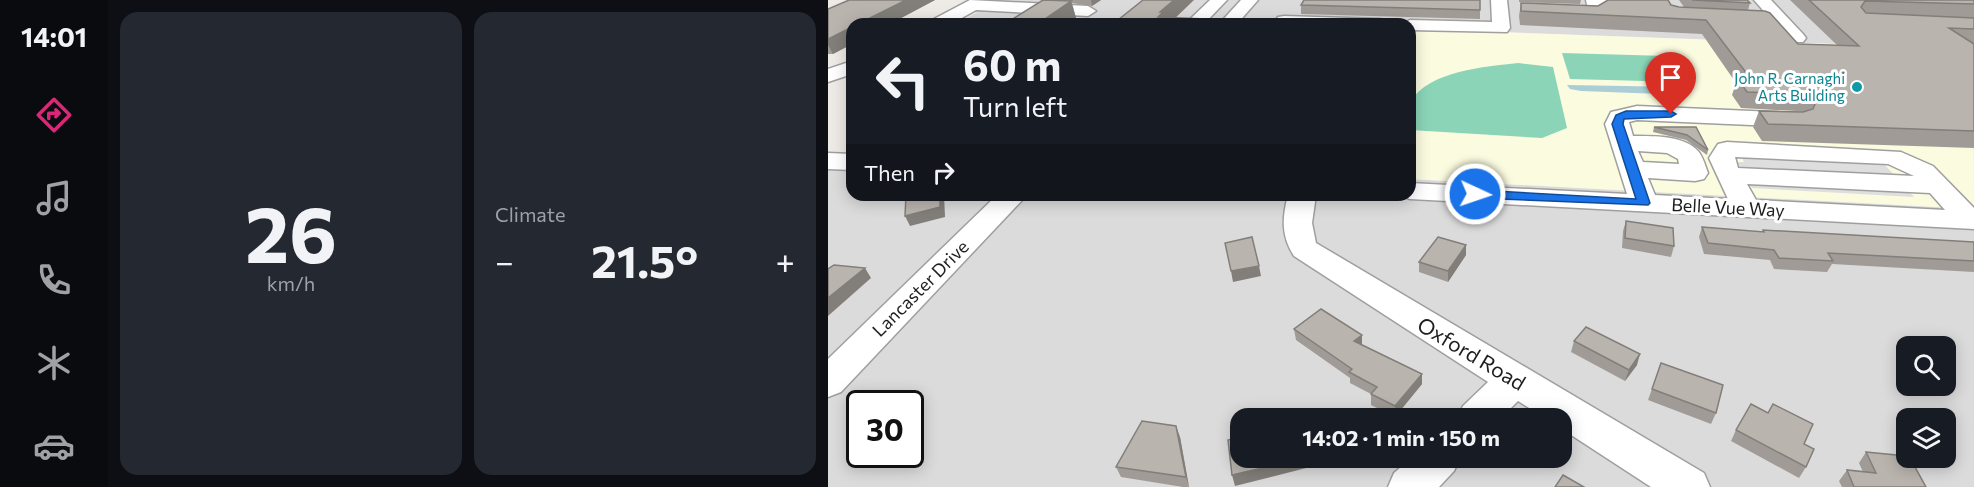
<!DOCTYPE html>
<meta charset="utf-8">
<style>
:root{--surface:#171b24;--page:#242831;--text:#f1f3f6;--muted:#9ea1a6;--accent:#db2777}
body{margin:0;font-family:Commissioner,sans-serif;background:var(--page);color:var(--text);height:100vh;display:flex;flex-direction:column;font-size:22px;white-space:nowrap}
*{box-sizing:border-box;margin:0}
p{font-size:20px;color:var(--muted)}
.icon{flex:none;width:33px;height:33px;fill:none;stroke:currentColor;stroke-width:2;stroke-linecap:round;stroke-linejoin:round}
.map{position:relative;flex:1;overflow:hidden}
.sheet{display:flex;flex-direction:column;gap:12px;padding:12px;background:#0d0f14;width:720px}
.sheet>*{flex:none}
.hud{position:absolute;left:18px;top:18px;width:570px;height:183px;border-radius:18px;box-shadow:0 3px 15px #0003;background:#171b24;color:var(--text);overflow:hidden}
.controls{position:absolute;left:1068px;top:336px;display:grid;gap:12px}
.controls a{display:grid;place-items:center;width:60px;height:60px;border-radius:12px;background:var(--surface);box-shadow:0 3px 15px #0003;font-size:30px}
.speed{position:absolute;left:18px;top:390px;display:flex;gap:12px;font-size:30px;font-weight:700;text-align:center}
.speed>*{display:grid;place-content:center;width:78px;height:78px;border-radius:50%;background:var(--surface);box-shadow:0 3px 15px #0003;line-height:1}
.speed .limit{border:3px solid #111;border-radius:9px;background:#fff;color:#111}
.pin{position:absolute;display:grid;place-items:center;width:51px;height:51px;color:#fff;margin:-62px -26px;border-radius:50% 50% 50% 0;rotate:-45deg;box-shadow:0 0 6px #0007}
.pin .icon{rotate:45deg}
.me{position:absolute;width:66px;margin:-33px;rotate:93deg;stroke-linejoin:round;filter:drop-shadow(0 0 4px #0008)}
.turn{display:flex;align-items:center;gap:21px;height:126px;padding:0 18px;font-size:27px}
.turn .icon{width:78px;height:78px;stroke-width:2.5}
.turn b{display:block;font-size:42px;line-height:51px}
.then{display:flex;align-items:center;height:57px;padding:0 18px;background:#0003;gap:12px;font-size:22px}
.big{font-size:45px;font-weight:700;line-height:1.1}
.sheet .tile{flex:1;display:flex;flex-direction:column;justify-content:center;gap:9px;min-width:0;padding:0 21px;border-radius:18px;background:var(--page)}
.sheet .dial{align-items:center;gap:0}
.dial b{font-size:78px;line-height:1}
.heat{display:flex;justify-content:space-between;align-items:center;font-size:33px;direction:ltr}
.sheet .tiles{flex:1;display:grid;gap:12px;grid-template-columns:repeat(2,1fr)}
.trip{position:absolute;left:402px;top:408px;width:342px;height:60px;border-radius:18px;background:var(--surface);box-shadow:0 3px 15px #0003;font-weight:700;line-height:60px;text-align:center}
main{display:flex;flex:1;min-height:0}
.dock{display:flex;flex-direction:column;width:108px;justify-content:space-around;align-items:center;background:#090b0e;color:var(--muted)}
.dock .icon{width:42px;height:42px}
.dock .active{color:var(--accent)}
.dock b{font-size:27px;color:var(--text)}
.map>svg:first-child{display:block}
.residential{fill:#dcdbdb;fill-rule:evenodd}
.education{fill:#fbfbe0}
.pitch{fill:#8bd4b7}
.parking{fill:#dedede}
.water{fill:#aacdd6}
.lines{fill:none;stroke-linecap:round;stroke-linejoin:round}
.minor-casing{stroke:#9f9f9f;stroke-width:3}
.minor{fill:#fff;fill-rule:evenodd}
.wall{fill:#a09b96}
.shaded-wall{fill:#827e7a}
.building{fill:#bab4ae;stroke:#827e7a;stroke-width:1.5}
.route{fill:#1a73e8;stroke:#114b97;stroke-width:1.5}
.culture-dot{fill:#0f9aa8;stroke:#fff;stroke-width:2}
.labels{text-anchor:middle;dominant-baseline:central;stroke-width:6;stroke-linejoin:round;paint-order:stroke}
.far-culture-label{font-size:15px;fill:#0d838f;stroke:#fff;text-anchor:end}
.street-label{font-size:18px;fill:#1e1e1e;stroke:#fff}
.near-street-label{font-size:21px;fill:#1e1e1e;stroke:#fff}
</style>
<main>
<nav class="dock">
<b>14:01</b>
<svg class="icon active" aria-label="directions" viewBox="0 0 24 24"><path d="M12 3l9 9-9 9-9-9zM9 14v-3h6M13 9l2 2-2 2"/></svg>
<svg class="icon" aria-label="music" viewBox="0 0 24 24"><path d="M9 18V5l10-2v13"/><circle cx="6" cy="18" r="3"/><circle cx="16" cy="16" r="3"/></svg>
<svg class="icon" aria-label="phone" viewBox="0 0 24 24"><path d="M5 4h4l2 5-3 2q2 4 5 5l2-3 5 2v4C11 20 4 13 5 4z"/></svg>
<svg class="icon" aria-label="climate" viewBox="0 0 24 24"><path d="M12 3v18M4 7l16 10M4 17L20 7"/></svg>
<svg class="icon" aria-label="car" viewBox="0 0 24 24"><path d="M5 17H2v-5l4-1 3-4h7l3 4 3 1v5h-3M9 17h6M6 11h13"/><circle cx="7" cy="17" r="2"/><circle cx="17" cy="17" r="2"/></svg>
</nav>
<section class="sheet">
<div class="tiles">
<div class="tile dial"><b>26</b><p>km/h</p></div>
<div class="tile"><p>Climate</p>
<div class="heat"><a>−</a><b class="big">21.5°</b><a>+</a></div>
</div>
</div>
</section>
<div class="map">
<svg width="1146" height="487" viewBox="0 0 1146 487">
<rect width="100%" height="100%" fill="#eeeae5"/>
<g class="residential">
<polygon points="171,0 1146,0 1146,49 582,29 582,24 129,24"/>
<path d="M0 168 24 170V195H582V179L1146 209V487H0ZM1078 346H1118V386H1078ZM32 404H82V454H32ZM412 418H734V458H412ZM1078 418H1118V458H1078Z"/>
</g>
<polygon class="education" points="582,29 1145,49 1146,209 582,179"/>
<g class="pitch">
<polygon points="734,53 838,56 854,82 742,79"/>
<path d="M690 63 725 67 739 128 714 138 582 130V102C602 70 657 67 690 63Z"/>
</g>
<polygon class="parking" points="908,148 1048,155 1086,197 924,188 909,162 916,162"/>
<polygon class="water" points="739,85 852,87 860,93 859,95 753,91 742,89"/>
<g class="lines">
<defs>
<g id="minor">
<polygon points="142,0 260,6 268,11 260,16 148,10 123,24 101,24 104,20"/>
<polygon points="382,0 399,0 376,24 357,24"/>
<polygon points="413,0 430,0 409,24 391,24"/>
<polygon points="663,0 679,0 682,28 679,32 582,30 582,24 574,24 582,20 664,22"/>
<polygon points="758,0 819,0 823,4 815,9 765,7 759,5"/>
<polygon points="926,0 943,0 975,34 978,38 975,42 963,42"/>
<polygon points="456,16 552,19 558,20 561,24 449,24 447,21 450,17"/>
<polygon points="24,61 24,74 0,82 0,69"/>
<path d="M809 106 968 113 976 115 979 120 976 125 968 127 809 120 801 122 805 136C824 136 856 135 870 151 875 157 877 165 880 173L876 179 867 181 820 178 827 195 900 199 881 158 890 144 899 142 1073 152 1105 166 1146 208V229L582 199 571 195H582V183L799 194 777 124 783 112ZM810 151 839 153 850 159 851 164 815 162ZM907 157 1060 164 1086 176 910 168ZM919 184 1102 193 1117 210 928 200Z"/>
<polygon points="0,153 24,154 24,170 0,169"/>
<polygon points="169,195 199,195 13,392 0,397 0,359"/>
<path d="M460 195H488L484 223 488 243 876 473 882 487H823L734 429V418H717L690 401 673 418H629L635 406 660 382 466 256C453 236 454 218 460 195Z"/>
<polygon points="583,458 632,458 626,471 611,487 560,487 566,473"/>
</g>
</defs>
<use href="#minor" class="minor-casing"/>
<use href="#minor" class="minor"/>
</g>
<g class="wall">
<polygon points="21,0 107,0 5,54 0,54 0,9"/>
<polygon points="240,0 273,0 264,6 244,3 248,18 239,24 181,24 180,22 240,1"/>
<polygon points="691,0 753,0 752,4 691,2"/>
<polygon points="851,0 919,0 922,3 920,10 970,44 1009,45 962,0 1146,0 1146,43 1145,43 1146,44 1146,148 934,141 925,127 931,111 974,112 968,111 913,108 904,95 908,83 874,34 692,25 691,16 693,3 770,6 843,5 851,7 916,10 856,7"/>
<polygon points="473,5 652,10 652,19 473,14"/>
<polygon points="826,127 868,127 880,150 879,155 858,140 825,132"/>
<polygon points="798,221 846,246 843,257 794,248 795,231"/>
<polygon points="874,227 934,232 935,230 1146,242 1146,272 1004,264 999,272 946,269 942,260 876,254 871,237"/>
<polygon points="638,255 620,282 591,272 591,262"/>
<polygon points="466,329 534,335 534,345 594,384 567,417 543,405 543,394 522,383 522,378 468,340"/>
<polygon points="746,341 809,365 797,381 743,352"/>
<polygon points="824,389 888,413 883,424 820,400"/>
<polygon points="908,430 976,444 978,467 971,478 903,441"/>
<polygon points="352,437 361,487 355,487 293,477 288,467"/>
<polygon points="1038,452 1098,487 1014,487 1011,481 1019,470 1035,472 1031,463"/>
</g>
<g class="shaded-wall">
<polygon points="78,0 107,0 62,24 30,24"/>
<polygon points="263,0 273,0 264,6"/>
<polygon points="346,0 366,0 341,24 330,17 332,12"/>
<polygon points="243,1 248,18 239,24 211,24 211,23"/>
<polygon points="24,27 24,44 5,54 0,45 0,39"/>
<polygon points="112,195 116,195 117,217 82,226 77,216"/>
<polygon points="638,245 638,255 620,282 620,271"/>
<polygon points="431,266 433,276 405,282 403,271"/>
<polygon points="37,268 43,278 0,316 0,298"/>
<polygon points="534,335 534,346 526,341"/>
<polygon points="812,354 809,365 797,381 801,370"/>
<polygon points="594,374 594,384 567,417 567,406"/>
<polygon points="348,426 352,437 361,487 358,477"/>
<polygon points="477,458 489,458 490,465 407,486 404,475"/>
</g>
<g class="building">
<polygon points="21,0 78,0 30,24 24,24 24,27 0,39 0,9"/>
<polygon points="215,0 243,1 211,23 180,22"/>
<polygon points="315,0 346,0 332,12 335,12 330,17 376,19 372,23 375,23 374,24 285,24"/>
<polygon points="476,0 652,0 652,10 473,5"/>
<polygon points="780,0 840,0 843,5 851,7 937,11 942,13 970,44 1031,46 981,0 1146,0 1146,4 1037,1 1033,7 1038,13 1146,18 1146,29 1121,28 1146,44 1146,131 940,124 931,111 975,112 985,109 988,102 983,96 975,94 919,92 910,79 923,79 878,20 693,11 693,3 770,6"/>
<polygon points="864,0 919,0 922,3"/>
<polygon points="826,127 868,127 880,150 859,135"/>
<polygon points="78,195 112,195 112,207 77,216"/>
<polygon points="798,221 845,228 846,246 797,238"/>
<polygon points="874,227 936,232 935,230 1146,242 1146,261 1000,253 1005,261 951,258 946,250 880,243"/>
<polygon points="424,237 431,266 403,271 397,243"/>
<polygon points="610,237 638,245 620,271 591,262"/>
<polygon points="6,265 37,268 0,298 0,269"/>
<polygon points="493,309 534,335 526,341 594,374 567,406 543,394 549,387 521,372 524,369 466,329"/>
<polygon points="758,327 812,354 801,370 746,341"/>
<polygon points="833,363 895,385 888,413 824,389"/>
<polygon points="923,404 940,413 945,404 985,424 976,444 986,449 978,467 908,430"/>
<polygon points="314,421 348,426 358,477 288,467"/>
<polygon points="412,437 412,458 477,458 404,475 400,440"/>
<polygon points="1038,452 1078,456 1078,458 1082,458 1098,487 1026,487 1019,470 1048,473"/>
<polygon points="735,475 756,487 727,487"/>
</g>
<polygon class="route" points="798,111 843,111 848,114 843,117 796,119 795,124 822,203 820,205 647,198 641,194 647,190 808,199 784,124 788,115"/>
<circle class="culture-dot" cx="1029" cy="87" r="6"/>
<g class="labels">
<g class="far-culture-label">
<text x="1017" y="78">John R. Carnaghi<tspan x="1017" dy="17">Arts Building</tspan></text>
</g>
<g class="street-label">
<text transform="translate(900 207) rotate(3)">Belle Vue Way</text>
<text transform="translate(92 288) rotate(-45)">Lancaster Drive</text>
</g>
<g class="near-street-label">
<text transform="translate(644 353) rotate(31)">Oxford Road</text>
</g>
</g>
</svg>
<div class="controls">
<a><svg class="icon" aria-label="search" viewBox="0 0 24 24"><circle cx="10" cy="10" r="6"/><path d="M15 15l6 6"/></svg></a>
<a><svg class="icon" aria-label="layers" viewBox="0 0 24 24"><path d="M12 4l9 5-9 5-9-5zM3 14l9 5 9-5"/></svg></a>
</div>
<div class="speed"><div class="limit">30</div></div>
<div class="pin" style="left:843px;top:114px;background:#d93025"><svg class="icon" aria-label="arrive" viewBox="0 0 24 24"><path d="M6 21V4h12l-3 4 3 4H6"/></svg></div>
<svg class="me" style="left:647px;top:194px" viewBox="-20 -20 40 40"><circle r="17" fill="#1a73e8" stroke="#fff" stroke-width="3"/><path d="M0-11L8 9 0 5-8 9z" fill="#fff"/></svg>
<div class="trip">14:02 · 1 min · 150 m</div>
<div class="hud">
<div class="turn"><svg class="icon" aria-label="left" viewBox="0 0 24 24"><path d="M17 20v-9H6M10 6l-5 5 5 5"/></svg><div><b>60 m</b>Turn left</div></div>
<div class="then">Then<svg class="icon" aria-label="right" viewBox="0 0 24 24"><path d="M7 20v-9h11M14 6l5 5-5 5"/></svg></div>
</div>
</div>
</main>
